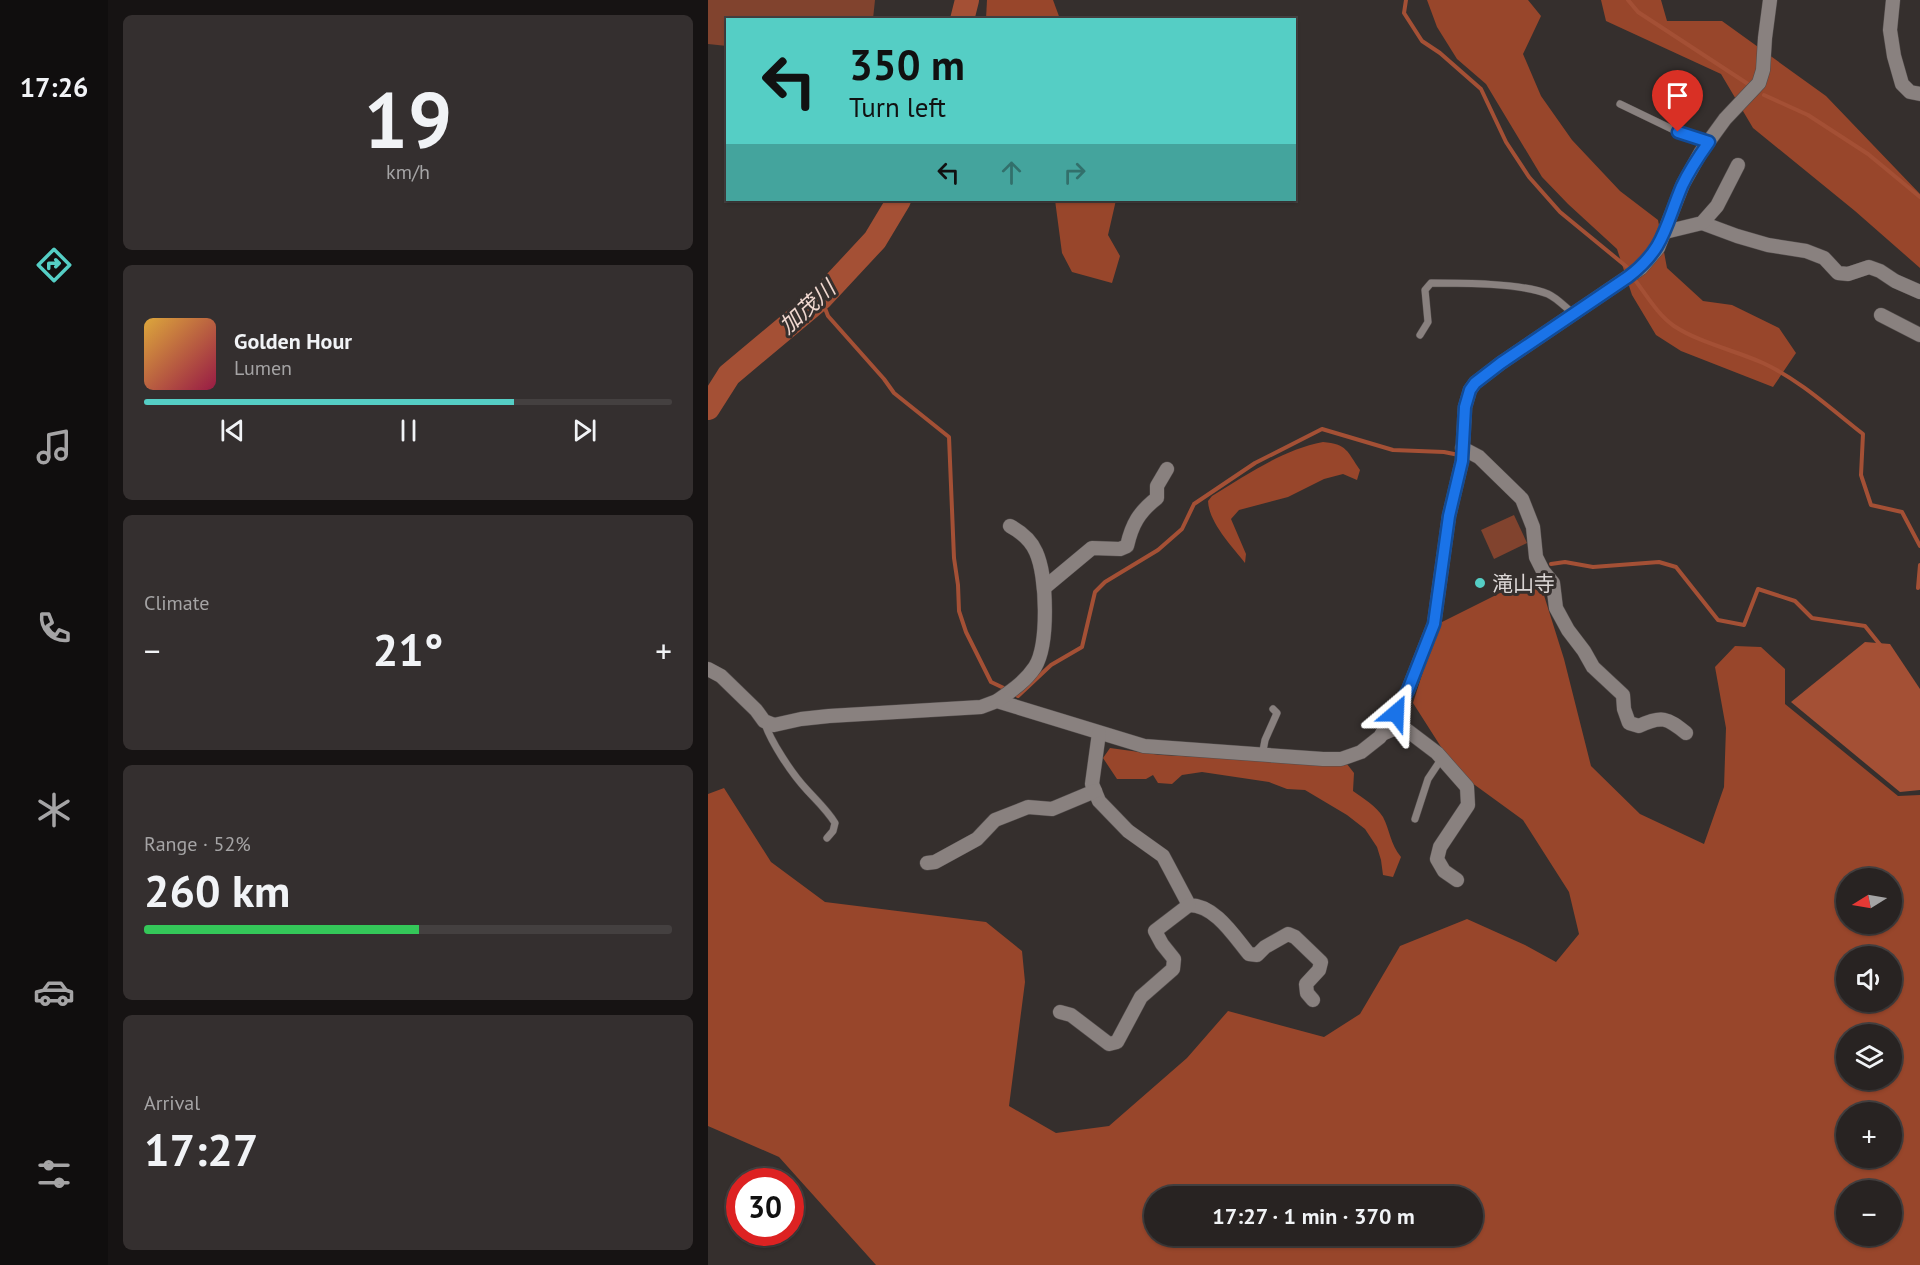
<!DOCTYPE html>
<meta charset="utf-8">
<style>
:root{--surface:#282322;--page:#342f2f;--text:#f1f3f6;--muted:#a5a4a5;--line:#444040;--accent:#55cec5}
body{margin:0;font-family:"PT Sans","Noto Sans JP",sans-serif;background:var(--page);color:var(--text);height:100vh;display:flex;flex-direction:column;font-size:22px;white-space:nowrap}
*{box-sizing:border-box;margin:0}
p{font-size:20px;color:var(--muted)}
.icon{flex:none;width:33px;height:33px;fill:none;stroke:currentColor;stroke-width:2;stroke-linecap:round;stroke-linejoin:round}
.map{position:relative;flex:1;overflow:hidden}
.drawer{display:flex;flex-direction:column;gap:15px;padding:15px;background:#161313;width:600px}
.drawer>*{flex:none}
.banner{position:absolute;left:18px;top:18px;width:570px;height:183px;border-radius:0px;box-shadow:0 2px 4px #0004,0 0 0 2px var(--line);background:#55cec5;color:#111;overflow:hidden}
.needle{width:39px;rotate:259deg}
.controls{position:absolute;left:1128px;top:868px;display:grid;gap:12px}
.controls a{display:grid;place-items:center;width:66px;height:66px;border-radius:50%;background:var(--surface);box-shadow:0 2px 4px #0004,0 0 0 2px var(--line);font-size:30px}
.speed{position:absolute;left:18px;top:1168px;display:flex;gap:12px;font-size:30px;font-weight:700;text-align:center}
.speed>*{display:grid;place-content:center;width:78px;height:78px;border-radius:50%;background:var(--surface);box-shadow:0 2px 4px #0004,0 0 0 2px var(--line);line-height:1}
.speed .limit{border:9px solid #d22;background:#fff;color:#111}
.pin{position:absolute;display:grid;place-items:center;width:51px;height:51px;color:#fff;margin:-62px -26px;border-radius:50% 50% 50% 0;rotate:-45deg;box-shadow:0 0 6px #0007}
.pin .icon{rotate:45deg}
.me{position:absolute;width:66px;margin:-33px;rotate:26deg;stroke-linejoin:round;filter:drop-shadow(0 0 4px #0008)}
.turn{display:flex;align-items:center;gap:21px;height:126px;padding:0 24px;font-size:27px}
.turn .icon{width:78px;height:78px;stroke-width:2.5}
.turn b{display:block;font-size:42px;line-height:51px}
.lanes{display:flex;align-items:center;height:57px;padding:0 24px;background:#0003;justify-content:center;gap:30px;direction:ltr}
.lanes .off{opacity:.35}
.big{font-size:45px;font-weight:600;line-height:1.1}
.drawer .tile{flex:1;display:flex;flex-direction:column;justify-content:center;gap:9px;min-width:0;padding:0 21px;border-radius:9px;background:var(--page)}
.drawer .dial{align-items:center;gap:0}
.dial b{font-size:78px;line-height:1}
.song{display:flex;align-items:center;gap:18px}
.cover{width:72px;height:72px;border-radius:9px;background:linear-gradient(135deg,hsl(40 70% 55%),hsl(340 70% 35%))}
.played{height:6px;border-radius:3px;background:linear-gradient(90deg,var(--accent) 70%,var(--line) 70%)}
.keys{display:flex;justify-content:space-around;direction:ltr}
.heat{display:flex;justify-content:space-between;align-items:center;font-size:33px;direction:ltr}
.charge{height:9px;border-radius:4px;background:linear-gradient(90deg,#34c759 52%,var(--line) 0)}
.trip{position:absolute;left:436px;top:1186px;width:339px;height:60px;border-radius:30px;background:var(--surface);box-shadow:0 2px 4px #0004,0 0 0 2px var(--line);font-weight:600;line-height:60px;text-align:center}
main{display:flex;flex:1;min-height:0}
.tabs{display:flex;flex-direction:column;width:108px;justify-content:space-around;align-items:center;background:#100e0e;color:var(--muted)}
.tabs .icon{width:42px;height:42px}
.tabs .current{color:var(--accent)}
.tabs b{font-size:27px;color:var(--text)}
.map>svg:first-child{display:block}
.green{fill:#81432e}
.forest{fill:#98462b;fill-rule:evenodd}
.water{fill:#a45035}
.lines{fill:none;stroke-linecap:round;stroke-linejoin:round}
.stream{stroke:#a45035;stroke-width:4}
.river{stroke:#a45035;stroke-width:24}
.lane-casing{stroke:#524c4b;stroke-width:8}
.street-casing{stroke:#524c4b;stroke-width:15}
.lane{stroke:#89817f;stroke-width:7}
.street{stroke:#89817f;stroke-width:14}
.route-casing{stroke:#114b97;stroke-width:15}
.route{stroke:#1a73e8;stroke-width:10}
.poi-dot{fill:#55cec5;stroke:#352f2d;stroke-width:2}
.labels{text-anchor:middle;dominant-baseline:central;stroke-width:6;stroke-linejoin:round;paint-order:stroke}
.poi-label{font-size:21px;fill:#dbd6d5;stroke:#352f2d;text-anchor:start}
.water-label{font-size:22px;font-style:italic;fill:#efd7cf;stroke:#352f2d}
</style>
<main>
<nav class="tabs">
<b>17:26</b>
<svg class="icon current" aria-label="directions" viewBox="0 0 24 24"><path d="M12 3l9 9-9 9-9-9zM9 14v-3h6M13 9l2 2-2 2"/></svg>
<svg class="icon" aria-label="music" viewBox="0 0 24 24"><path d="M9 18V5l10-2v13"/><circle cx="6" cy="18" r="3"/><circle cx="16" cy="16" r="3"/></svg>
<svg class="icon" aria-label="phone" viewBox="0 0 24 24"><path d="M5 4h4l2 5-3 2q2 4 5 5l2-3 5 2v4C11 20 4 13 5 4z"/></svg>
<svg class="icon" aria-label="climate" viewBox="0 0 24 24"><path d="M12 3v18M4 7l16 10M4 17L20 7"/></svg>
<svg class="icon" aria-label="car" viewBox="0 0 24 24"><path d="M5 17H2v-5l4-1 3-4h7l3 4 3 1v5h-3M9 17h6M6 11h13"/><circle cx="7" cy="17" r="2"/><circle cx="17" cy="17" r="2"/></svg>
<svg class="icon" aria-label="filters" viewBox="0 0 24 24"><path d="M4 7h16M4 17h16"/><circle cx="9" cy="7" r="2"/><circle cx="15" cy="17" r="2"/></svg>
</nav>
<section class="drawer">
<div class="tile dial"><b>19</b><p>km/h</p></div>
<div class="tile">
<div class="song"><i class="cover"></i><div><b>Golden Hour</b><p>Lumen</p></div></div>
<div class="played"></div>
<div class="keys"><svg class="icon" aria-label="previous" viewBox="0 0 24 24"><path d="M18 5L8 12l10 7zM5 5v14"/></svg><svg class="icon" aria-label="pause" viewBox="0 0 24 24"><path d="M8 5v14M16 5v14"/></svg><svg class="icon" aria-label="next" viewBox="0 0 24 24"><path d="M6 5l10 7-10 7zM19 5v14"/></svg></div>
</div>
<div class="tile"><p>Climate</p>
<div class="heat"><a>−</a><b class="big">21°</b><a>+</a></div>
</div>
<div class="tile"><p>Range · 52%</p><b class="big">260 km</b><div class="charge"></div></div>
<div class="tile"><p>Arrival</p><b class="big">17:27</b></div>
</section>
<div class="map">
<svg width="1212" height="1265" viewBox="0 0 1212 1265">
<rect width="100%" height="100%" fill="#352f2d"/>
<g class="green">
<polygon points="0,0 167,0 165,19 20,20 19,46 0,44"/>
<polygon points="806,515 819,543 786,559 773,530"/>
</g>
<g class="forest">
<polygon points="279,0 345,0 352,19 278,19"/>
<polygon points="719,0 820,0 833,16 815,54 833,96 864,140 912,191 950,220 959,268 995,301 1024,305 1071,328 1088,353 1065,387 973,351 948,335 924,295 909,249 860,204 834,177 778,84 749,59 729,27"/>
<polygon points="893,0 953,0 959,21 1014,21 1118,96 1212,194 1212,268 1147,211 1045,128 1013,74 898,21"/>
<polygon points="347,200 408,200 400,235 412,256 404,283 364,272 354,253"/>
<path d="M615 442C639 444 639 451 652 470L649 480 635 474 616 479 580 497 531 510 523 519 538 554 537 563C524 546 501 523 500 501L504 496C540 474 574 450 615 442Z"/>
<path d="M834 589 856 659 883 766 932 814 996 844 1016 787 1018 728 1007 667 1027 646 1053 647 1077 669V704L1190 796 1212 795V1265H168L71 1157 0 1126V794L16 788 63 862 117 902 278 922 314 951 317 982 301 1106 348 1133 401 1126 479 1058 520 1011 616 1037 652 1014 692 946 759 919 817 945 848 962 871 934 861 892 815 820 749 772 705 703 718 662 734 622 794 592ZM1138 879H1184V924H1138ZM1138 957H1184V1002H1138ZM1138 1035H1184V1080H1138ZM1138 1113H1184V1158H1138ZM1138 1191H1184V1236H1138ZM447 1197H765V1236H447Z"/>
<path d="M402 748 453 755 639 764 646 773 645 791C655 798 668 806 675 817 682 830 682 844 693 857L685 877 675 875 673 860 669 847 657 829 639 815 597 790 579 789 561 782 494 772 474 775 464 784 450 783 445 775 438 779H409L395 758Z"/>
</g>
<polygon class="water" points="1157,642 1182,644 1212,689 1212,790 1192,792 1083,702"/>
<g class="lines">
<g class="stream">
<polyline points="698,0 696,13 714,41 732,53 773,89 798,142 821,177 852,212 919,267"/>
<polyline points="920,0 930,12 1040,84"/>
<polyline points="1056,95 1100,115 1160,154 1212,197"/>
<path d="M927 280C939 296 950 315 966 326 992 343 1026 350 1055 363 1092 380 1123 409 1155 434L1153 475 1163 505 1194 512 1212 546"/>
<polyline points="113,298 120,316 176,379 186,393 241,437 246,558 250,585 251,611 258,632 283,682 300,690"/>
<polyline points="843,564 857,562 885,567 951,562 968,567 1010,620 1036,625 1050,589 1087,601 1104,618 1157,626 1173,646"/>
<polyline points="1210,588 1212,565"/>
<polyline points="307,694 310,696 343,665 374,647 387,592 397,582 450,550 474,529 486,504 547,463 614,429 685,450 736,452 751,455"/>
</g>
<g class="river">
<polyline points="254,20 259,0"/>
<polyline points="0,408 21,375 113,298 167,240 191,200"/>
</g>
<defs>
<g id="lane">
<polyline points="912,104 970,132 1001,142"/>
<path d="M712 335 720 322 717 290 723 283C753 283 813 283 840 294 849 298 858 308 866 314"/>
<path d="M56 721C62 741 84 774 99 790 109 801 119 810 127 823L125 831 119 838"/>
<polyline points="554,756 557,740 569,713 565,709"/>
<polyline points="707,819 720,779 734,758"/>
</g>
<g id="street">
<polyline points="1185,0 1182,30 1186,56 1194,84 1202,92 1212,94"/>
<polyline points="994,223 1029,236 1060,245 1098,251 1116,258 1130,273 1140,274 1161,267 1172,271 1187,281 1212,292"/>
<polyline points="957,232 994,223 1009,206 1030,165"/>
<polyline points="1173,315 1212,335"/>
<path d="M754 448 771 457 814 499 825 527 828 557 835 571 845 583 848 608 860 630 876 651 885 667 915 695 916 709 921 723 931 726C954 715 959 718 978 733"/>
<path d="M336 588 384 548 412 549 419 546C424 524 431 512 449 498V486L459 469"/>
<polyline points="0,669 13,676 48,710 56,721 66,725 93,719 121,716 273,707 289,701 436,746 615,759 633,759 653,752 672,737 700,690 726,624 741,516 754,461 757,407 762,390 767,383 793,363 933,268 950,248 975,184 993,152 1017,119 1051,83 1055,70 1057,38 1062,0"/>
<path d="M289 701C303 691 317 682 327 667 341 644 339 576 328 552 323 540 313 532 302 526"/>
<path d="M391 733 384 784 391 801 420 831 455 856 481 905C507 905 526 936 541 954L549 955 557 947 580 934 587 937 613 962 611 970 598 984 599 993 605 1000"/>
<polyline points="674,734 690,727 700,731 729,753 759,787 760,805 732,847 729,859 736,871 749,880"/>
<polyline points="219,863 227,862 269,839 287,820 320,807 344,809 387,791"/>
<polyline points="352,1012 363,1015 401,1044 409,1042 433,997 465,969 466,959 454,944 447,931 481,905"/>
</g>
</defs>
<use href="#lane" class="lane-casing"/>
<use href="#street" class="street-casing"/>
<use href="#lane" class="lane"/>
<use href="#street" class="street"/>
</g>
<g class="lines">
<defs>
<path id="route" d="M688 713 700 690 726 624 741 516 754 461 757 407 762 390 767 383 793 363 920 277C957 249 957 226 974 186 981 171 991 156 1001 142L970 132"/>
</defs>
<use href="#route" class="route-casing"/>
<use href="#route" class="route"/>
</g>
<circle class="poi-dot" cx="772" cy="583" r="6"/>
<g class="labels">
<g class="poi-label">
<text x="784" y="583">滝山寺</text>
</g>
<g class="water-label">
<text transform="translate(99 307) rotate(-42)">加茂川</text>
</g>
</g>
</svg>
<div class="controls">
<a><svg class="needle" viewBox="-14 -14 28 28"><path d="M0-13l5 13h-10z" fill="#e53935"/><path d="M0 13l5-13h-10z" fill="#a5a4a5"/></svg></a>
<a><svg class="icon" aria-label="sound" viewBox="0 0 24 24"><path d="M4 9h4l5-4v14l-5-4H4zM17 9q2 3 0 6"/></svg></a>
<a><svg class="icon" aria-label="layers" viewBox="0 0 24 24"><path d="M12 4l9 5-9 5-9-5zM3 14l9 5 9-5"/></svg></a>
<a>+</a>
<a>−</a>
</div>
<div class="speed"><div class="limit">30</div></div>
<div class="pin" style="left:970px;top:132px;background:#d93025"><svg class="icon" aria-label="arrive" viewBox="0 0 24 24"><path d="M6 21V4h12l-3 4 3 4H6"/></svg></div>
<svg class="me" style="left:688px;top:713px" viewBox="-20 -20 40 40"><path d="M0-17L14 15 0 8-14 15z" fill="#1a73e8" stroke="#fff" stroke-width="4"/></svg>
<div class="trip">17:27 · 1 min · 370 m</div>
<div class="banner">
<div class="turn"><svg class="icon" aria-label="left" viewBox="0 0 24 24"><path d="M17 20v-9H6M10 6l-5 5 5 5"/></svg><div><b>350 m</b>Turn left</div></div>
<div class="lanes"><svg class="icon" aria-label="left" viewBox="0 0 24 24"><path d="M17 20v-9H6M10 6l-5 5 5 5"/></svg><svg class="icon off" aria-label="ahead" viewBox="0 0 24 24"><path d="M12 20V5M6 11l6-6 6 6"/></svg><svg class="icon off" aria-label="right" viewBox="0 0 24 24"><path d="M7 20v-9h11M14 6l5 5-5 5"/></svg></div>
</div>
</div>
</main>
